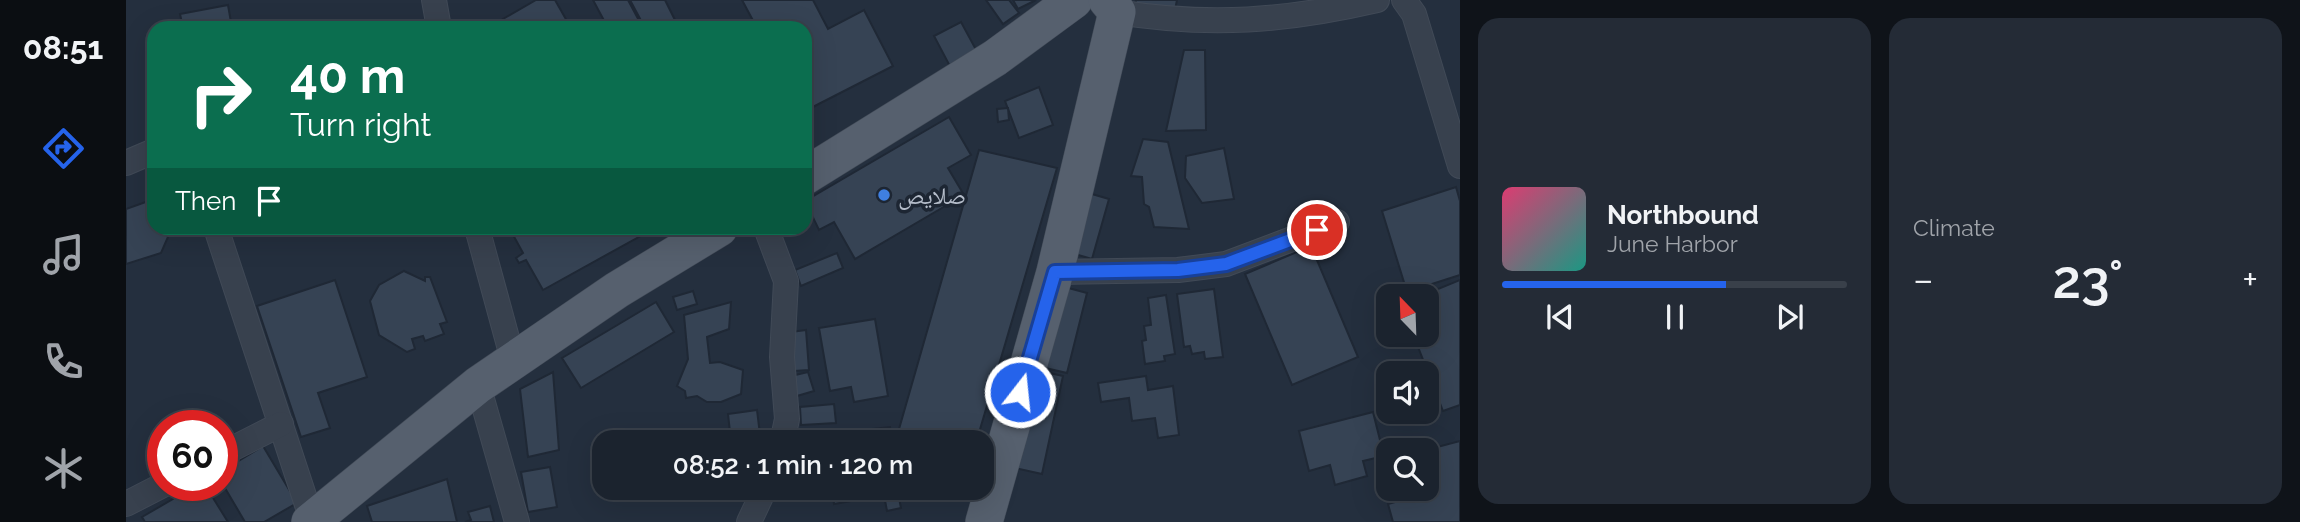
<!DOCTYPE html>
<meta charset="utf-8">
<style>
:root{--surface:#1b232e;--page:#242b36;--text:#f1f3f6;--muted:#a0a4aa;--line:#39404a;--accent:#2563eb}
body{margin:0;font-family:Raleway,"Noto Naskh Arabic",sans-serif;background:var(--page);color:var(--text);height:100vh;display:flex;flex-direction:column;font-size:26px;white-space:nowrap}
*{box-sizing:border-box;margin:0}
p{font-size:23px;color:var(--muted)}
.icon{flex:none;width:38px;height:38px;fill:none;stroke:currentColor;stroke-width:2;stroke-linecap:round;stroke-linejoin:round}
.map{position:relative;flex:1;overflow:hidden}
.drawer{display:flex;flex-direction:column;gap:18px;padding:18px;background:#0f1319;width:840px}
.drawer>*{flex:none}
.guide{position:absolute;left:21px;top:21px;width:665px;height:214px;border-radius:21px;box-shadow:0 7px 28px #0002,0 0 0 2px var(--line);background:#0b6e4f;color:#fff;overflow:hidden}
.needle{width:46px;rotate:337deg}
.controls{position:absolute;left:1250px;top:284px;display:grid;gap:14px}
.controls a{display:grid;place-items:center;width:63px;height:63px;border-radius:14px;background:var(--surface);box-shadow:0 7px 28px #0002,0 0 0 2px var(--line);font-size:35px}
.speed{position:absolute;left:21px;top:410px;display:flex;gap:14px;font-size:35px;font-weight:700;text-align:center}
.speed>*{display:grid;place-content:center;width:91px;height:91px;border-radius:50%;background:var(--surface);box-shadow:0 7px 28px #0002,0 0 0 2px var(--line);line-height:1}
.speed .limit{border:10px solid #d22;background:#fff;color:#111}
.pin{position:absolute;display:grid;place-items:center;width:60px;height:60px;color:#fff;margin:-30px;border:4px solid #fff;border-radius:50%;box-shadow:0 2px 7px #0007}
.me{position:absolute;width:77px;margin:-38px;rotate:16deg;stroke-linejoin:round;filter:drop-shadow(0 0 5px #0008)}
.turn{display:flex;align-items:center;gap:24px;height:147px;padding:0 28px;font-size:32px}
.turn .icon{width:91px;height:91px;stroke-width:2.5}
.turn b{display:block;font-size:49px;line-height:60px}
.then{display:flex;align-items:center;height:66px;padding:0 28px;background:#0003;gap:14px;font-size:26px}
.big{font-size:52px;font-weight:600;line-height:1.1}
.drawer .card{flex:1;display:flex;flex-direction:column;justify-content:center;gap:10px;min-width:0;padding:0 24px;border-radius:21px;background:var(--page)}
.song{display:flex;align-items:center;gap:21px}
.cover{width:84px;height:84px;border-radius:10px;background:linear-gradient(135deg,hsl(340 70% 55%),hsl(170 70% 35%))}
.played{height:7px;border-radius:4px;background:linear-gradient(90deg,var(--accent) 65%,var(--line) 65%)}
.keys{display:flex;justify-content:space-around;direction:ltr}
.heat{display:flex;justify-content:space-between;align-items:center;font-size:38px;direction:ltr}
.drawer .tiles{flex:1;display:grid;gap:18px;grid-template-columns:repeat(2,1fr)}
.trip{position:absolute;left:466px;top:430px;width:402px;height:70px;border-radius:21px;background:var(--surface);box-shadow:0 7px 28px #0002,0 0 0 2px var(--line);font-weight:600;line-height:70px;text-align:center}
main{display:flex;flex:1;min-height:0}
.tabs{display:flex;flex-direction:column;width:126px;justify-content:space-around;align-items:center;background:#0b0e12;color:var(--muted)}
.tabs .icon{width:49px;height:49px}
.tabs .active{color:var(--accent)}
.tabs b{font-size:32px;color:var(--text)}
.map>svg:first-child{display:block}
.building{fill:#364354;stroke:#1f2835;stroke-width:2}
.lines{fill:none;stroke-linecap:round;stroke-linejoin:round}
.street-casing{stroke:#414a57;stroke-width:26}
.primary-casing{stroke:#414a57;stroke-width:38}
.street{stroke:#38414e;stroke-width:24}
.primary{stroke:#56606e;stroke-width:37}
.route-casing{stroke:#184099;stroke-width:18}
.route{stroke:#2563eb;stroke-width:12}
.shop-dot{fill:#3f7fe0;stroke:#1d2633;stroke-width:2.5}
.labels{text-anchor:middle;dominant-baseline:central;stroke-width:7;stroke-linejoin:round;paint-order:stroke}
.poi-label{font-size:24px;fill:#b4bcc9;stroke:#1d2633;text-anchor:start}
</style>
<main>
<nav class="tabs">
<b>08:51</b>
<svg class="icon active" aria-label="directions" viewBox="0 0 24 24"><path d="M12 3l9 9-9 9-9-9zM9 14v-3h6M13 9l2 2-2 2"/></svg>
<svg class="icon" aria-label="music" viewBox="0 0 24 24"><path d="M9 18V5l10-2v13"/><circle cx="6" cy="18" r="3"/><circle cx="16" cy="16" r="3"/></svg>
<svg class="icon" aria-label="phone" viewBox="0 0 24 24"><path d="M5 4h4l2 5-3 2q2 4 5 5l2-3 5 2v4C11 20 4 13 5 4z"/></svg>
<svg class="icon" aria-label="climate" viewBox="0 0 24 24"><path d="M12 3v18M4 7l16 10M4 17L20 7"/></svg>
</nav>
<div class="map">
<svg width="1334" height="522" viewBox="0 0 1334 522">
<rect width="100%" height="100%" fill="#242f3e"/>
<g class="building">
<polygon points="410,0 429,0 445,28 383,28 377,19"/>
<polygon points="467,0 502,0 517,28 482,28"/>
<polygon points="504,0 539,0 553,28 519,28"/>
<polygon points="616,0 687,0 702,29 738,10 767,66 679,111 679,28 631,28"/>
<polygon points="860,0 883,0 893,13 877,24"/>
<polygon points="887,0 910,0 892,9"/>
<polygon points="1010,0 1051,0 1048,15 1009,8"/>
<polygon points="102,5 106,28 57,28 54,14"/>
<polygon points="618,21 622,28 605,28"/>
<polygon points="835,22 854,57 827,72 808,36"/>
<polygon points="1058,50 1079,50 1080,130 1040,131"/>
<polygon points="913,87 927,125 893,138 879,101"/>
<polygon points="882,108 883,120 872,122 871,109"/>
<polygon points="823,117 845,155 822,168 838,195 729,259 708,222 693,230 679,201"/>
<polygon points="1017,139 1042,142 1063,229 1028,227 1023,207 1018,204 1016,177 1005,176"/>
<polygon points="1098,148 1108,199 1076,203 1059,178 1060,156"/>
<polygon points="853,150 931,168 850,443 769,443"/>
<polygon points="1330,187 1334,201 1334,275 1281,292 1256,211"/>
<polygon points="959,192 983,199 966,259 942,252"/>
<polygon points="28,199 28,228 39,228 42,237 35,253 0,264 0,209"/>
<polygon points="396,228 529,228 417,290 400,260 393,263 390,258 397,253 386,233"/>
<polygon points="1185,246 1232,357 1166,385 1119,274"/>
<polygon points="711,253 717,268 675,286 669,270"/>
<polygon points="278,271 299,281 299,277 304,277 321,322 314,324 318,334 299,341 297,336 286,339 289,349 281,352 253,335 244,301 253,285"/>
<polygon points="209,280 241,377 192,393 204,428 175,437 131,306"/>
<polygon points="1334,280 1334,405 1317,411 1287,334 1300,334 1300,296 1295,296"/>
<polygon points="935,286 961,293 941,373 915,367"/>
<polygon points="1088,289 1097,357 1079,359 1078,352 1066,354 1064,346 1058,347 1051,294"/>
<polygon points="567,291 571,304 551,310 547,297"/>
<polygon points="1040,295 1049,354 1038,356 1039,361 1019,364 1016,341 1020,340 1018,326 1025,325 1022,298"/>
<polygon points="530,302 548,332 455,388 436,358"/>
<polygon points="605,302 603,329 581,337 584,363 594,362 617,370 615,394 595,402 581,402 571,396 560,398 559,391 551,386 562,359 558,315"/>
<polygon points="749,319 762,396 728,402 725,387 704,391 693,328"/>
<polygon points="680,330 683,370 668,371 665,332"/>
<polygon points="910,370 937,376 916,474 889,468"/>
<polygon points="427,372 433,450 402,457 394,389"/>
<polygon points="682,372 688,391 671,396 665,376"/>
<polygon points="1020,376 1022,390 1047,386 1053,435 1032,438 1029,418 1006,421 1003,398 975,402 972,383"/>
<polygon points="708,404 710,423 675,425 674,407"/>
<polygon points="631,410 635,443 619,443 618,431 604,432 602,414"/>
<polygon points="1247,412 1258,456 1237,461 1241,476 1209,485 1204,465 1183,471 1173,431"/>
<polygon points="764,427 766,443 720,443 719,432"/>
<polygon points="1334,441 1334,522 1267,522 1262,504 1304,492 1300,479 1300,450"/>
<polygon points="137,446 171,503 138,522 119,522 96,483 96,471"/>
<polygon points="424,467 431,507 402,512 395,472"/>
<polygon points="321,479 331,522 246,522 241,506"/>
<polygon points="71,485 79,485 102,522 19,522 16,517"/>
<polygon points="679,488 695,488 696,493 680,495"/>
<polygon points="706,488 771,488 775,508 761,511 758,495 708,504"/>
<polygon points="364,506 368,522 339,522 345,520 342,512"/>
</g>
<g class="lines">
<defs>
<g id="street">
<polyline points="308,0 313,28"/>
<polyline points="1278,0 1288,14 1334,166"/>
<path d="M991 12C1084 27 1160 21 1251 0"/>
<polyline points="0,163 28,151"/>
<polyline points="90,228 186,520"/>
<polyline points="351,228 387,360"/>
<polyline points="640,228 660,281 656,357 661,419 656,443"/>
<polyline points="929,272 1052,270 1100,264 1211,222"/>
<polyline points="352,385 391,522"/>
<polyline points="96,454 155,424"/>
<polyline points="0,504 37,485"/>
<polyline points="623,522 639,488"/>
</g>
<g id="primary">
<polyline points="679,176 869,58 948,0"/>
<polyline points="184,522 352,385 491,290 593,228"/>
<polyline points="858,522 929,272 991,12 981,0"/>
</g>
</defs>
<use href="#street" class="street-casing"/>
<use href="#primary" class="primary-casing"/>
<use href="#street" class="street"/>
<use href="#primary" class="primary"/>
</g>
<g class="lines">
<defs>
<polyline id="route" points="894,392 929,272 1052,270 1100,264 1191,230"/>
</defs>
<use href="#route" class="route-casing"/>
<use href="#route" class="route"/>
</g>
<circle class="shop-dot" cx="758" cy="195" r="7"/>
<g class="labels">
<g class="poi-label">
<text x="772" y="195">صلايص</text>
</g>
</g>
</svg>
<div class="controls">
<a><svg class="needle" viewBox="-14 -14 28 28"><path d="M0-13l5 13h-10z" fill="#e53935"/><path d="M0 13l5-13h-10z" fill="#a0a4aa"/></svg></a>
<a><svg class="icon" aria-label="sound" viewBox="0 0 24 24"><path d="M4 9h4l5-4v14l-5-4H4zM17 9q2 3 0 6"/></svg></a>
<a><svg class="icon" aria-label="search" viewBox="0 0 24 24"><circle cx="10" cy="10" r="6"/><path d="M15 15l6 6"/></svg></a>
</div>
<div class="speed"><div class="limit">60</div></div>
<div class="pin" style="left:1191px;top:230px;background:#d93025"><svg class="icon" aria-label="arrive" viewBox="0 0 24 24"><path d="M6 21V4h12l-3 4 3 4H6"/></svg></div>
<svg class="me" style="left:894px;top:392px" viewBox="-20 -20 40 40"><circle r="17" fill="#2563eb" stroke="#fff" stroke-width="3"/><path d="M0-11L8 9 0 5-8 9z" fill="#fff"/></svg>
<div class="trip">08:52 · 1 min · 120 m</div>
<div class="guide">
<div class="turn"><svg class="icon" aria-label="right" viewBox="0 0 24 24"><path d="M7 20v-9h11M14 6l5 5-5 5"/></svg><div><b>40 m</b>Turn right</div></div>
<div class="then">Then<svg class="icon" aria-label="arrive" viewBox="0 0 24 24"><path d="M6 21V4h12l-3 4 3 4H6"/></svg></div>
</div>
</div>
<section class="drawer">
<div class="tiles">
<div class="card">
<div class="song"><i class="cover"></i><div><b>Northbound</b><p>June Harbor</p></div></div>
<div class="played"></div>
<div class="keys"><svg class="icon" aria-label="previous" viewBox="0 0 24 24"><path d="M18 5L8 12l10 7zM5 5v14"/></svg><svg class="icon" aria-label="pause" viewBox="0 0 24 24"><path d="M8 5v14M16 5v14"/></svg><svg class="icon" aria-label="next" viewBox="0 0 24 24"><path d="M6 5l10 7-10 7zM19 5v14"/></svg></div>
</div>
<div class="card"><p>Climate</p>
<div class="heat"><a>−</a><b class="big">23°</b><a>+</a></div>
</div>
</div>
</section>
</main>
